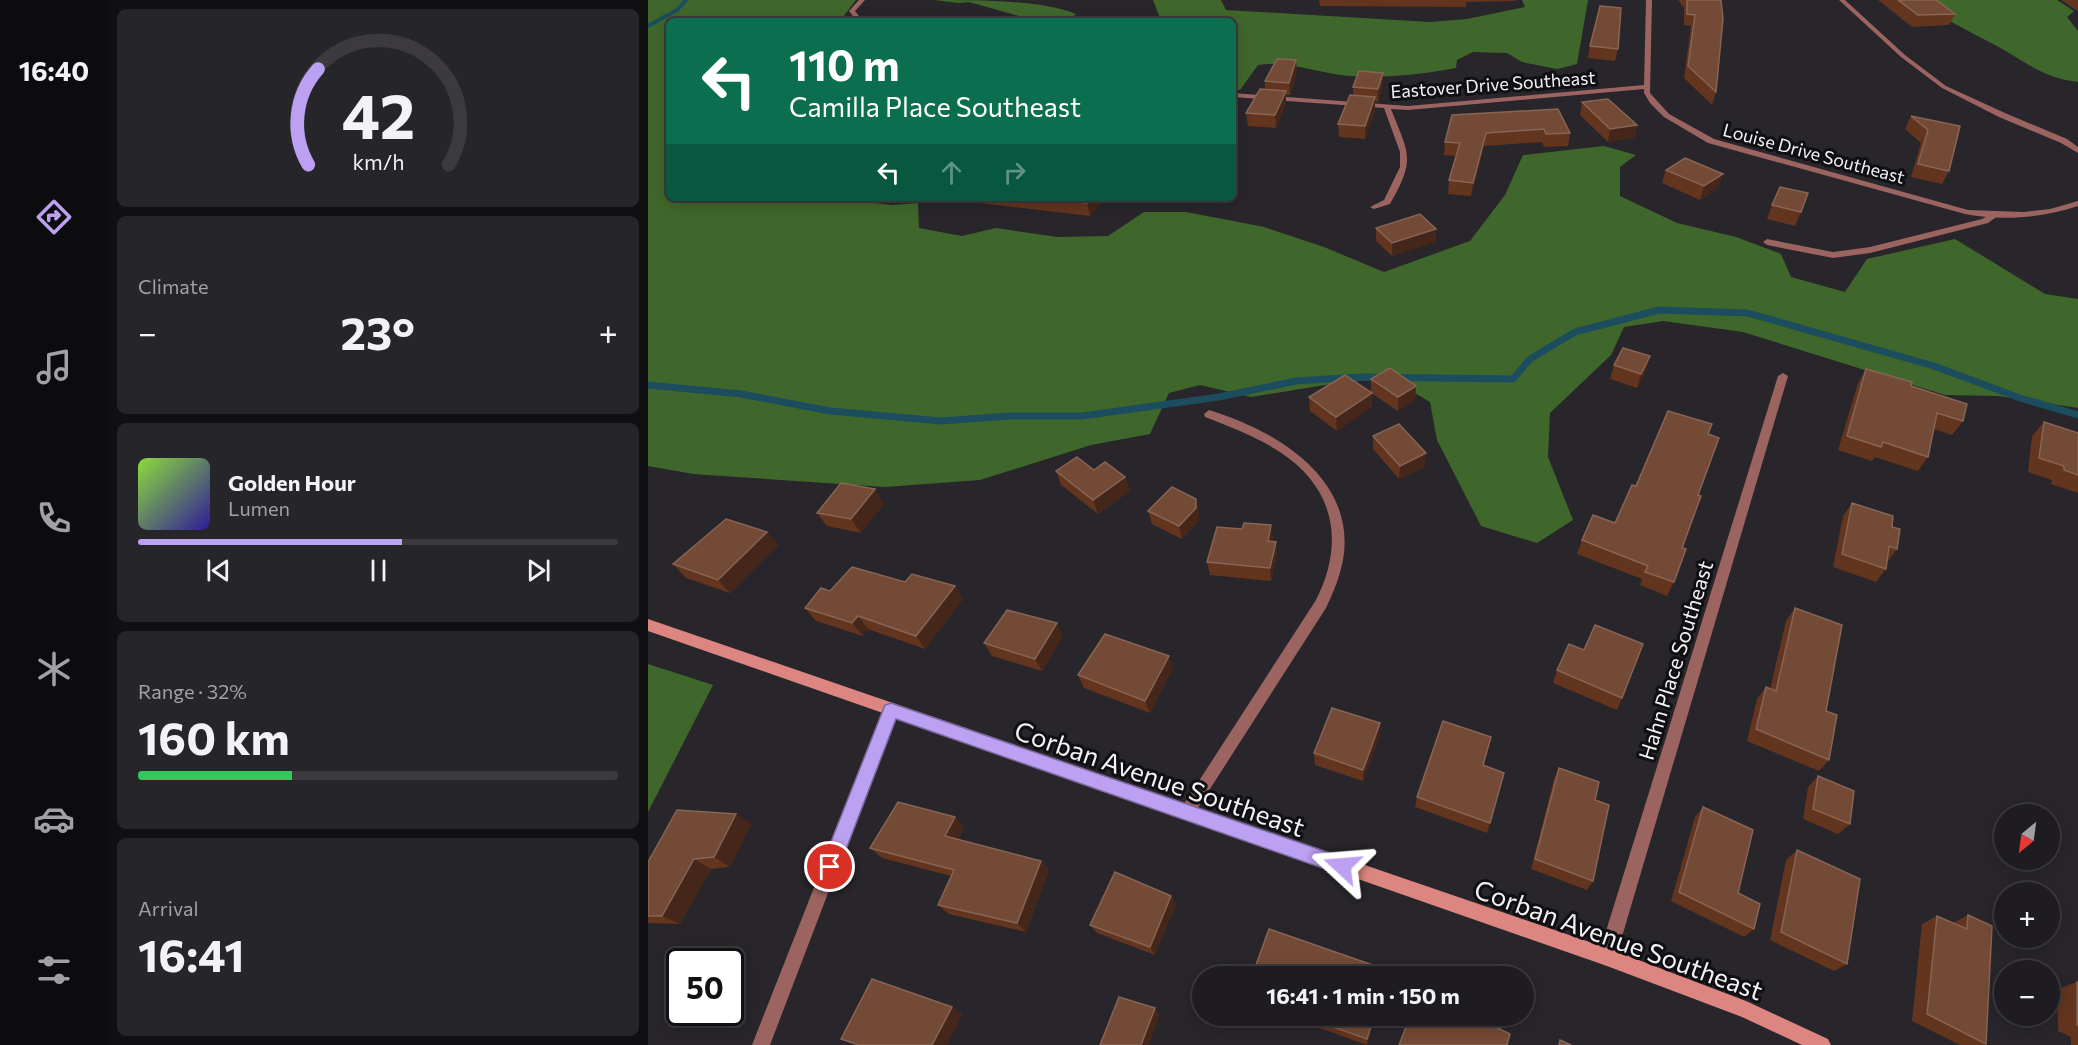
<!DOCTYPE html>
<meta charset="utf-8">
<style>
:root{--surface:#1e1c20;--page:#262529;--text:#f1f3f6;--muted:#a1a1a5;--line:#3c3a3e;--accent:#bca0f2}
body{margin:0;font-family:Commissioner,sans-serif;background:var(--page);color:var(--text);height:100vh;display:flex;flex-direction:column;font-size:22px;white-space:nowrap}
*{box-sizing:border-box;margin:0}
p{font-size:20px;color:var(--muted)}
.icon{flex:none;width:33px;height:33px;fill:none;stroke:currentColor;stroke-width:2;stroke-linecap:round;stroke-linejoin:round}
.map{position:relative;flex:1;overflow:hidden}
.panel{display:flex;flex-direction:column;gap:9px;padding:9px;background:#100f12;width:540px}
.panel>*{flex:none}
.top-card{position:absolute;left:18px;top:18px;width:570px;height:183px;border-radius:9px;box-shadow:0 3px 15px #0003,0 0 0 2px var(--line);background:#0b6e4f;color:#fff;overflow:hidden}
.needle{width:39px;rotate:209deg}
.buttons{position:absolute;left:1346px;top:804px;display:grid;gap:12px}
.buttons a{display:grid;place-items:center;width:66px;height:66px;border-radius:50%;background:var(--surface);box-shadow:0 3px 15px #0003,0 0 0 2px var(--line);font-size:30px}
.speed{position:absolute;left:18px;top:948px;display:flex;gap:12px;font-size:30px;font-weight:700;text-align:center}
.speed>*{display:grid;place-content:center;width:78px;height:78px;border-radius:50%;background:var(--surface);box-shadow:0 3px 15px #0003,0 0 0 2px var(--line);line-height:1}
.speed .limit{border:3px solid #111;border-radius:9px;background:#fff;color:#111}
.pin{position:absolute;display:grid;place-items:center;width:51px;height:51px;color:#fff;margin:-26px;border:3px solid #fff;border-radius:50%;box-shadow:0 2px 6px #0007}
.me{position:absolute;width:66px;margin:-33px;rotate:289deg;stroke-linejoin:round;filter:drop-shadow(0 0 4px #0008)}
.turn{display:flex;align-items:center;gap:21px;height:126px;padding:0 24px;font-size:27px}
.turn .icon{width:78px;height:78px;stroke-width:2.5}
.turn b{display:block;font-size:42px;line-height:51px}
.lanes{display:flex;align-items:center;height:57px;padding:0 24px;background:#0003;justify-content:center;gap:30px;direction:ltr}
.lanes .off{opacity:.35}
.big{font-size:45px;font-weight:700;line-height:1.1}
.panel .tile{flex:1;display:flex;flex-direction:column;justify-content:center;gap:9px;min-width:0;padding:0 21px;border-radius:9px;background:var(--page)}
.panel .dial{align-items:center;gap:0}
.dial svg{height:156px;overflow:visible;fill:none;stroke:var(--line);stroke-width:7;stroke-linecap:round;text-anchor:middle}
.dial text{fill:var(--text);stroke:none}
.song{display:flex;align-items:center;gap:18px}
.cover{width:72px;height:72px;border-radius:9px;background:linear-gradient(135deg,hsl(90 70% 55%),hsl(250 70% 35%))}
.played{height:6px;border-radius:3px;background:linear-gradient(90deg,var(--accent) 55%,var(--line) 55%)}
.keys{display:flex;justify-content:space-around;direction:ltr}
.heat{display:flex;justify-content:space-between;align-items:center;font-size:33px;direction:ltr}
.charge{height:9px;border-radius:4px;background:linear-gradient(90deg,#34c759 32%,var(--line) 0)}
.trip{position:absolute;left:544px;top:966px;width:342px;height:60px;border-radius:30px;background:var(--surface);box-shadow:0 3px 15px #0003,0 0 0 2px var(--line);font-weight:700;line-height:60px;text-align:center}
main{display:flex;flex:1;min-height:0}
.menu{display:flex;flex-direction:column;width:108px;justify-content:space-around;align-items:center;background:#0c0b0d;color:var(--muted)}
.menu .icon{width:42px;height:42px}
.menu .current{color:var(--accent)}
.menu b{font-size:27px;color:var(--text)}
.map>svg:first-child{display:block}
.forest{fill:#40672b}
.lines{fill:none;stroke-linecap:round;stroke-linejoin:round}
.stream-far1{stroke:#1b4d5e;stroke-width:4}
.stream{stroke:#1b4d5e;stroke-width:7}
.lane{fill:#9b6460;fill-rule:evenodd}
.street{fill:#9b6460;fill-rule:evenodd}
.secondary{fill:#dd8580;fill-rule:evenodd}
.wall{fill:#63351f}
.shaded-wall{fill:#45261a}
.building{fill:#734a36;stroke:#876454;stroke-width:1.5}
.route{fill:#bca0f2;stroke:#7a689d;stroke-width:1.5}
.labels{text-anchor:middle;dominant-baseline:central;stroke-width:6;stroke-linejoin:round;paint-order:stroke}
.far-street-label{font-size:18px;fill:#f4f2f5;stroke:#100f12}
.street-label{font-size:21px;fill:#f4f2f5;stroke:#100f12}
.near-street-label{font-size:26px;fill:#f4f2f5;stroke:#100f12}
</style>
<main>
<nav class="menu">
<b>16:40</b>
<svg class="icon current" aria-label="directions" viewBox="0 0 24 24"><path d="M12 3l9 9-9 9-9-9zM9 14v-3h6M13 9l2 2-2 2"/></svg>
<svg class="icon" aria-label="music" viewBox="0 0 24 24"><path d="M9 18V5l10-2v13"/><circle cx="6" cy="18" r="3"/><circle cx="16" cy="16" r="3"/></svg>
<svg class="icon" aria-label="phone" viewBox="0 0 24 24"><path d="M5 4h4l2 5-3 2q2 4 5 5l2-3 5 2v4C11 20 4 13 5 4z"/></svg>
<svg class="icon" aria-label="climate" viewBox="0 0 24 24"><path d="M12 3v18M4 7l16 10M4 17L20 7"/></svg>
<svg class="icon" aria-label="car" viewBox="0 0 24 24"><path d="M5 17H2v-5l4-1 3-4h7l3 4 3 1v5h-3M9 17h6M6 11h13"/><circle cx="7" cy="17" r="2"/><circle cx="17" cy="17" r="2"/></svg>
<svg class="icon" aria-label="filters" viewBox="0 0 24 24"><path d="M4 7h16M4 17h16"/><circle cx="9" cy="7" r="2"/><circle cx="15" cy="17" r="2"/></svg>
</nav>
<section class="panel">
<div class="tile dial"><svg viewBox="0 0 100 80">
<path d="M14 69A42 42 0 1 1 86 69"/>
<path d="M14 69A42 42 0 0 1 19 20" stroke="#bca0f2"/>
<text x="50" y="56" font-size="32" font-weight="700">42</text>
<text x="50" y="72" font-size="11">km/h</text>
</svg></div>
<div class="tile"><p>Climate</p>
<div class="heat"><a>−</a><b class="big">23°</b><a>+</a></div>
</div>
<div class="tile">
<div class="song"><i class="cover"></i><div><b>Golden Hour</b><p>Lumen</p></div></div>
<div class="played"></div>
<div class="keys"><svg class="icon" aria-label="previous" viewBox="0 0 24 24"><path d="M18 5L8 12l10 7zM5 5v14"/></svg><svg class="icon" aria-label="pause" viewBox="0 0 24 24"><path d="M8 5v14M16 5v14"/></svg><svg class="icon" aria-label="next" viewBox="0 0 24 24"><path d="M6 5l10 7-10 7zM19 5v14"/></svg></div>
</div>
<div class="tile"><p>Range · 32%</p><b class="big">160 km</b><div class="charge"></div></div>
<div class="tile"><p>Arrival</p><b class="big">16:41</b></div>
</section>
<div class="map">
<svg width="1430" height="1045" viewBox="0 0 1430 1045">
<rect width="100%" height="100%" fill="#28252b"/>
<g class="forest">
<polygon points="0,0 208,0 192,21 21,21 21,198 181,198 244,205 270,203 271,228 314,236 348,228 409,237 460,236 496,212 538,212 616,227 676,247 736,272 822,241 857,195 875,155 956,146 988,155 972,167 972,196 1029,223 1088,237 1133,254 1143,277 1197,292 1219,259 1307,239 1397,294 1430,299 1430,408 1350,396 1297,395 1095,332 1015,321 976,327 963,355 902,413 900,457 925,520 889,543 833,526 789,440 782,402 743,379 695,382 603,397 552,385 521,393 502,434 443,445 332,480 237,487 45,474 0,466"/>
<path d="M286 0C326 0 395 0 428 14L421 21H389L321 2 310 3Z"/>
<path d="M505 0H573L578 10 782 22 819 19 877 7 874 0H940L929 64 909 69 874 62 859 53 825 52 809 60 808 68C771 75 730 79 692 75 664 71 638 61 610 65L592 90H585V21H513Z"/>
<path d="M1268 0H1409L1426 11 1419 17 1430 31V82C1395 78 1378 62 1349 46 1321 32 1294 17 1268 0Z"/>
<polygon points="0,664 65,685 0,812"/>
</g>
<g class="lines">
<polyline class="stream-far1" points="0,26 29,10 38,0"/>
<polyline class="stream" points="0,385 93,394 182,411 293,421 362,416 434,416 571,397 648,381 712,377 865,379 882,359 927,332 1011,310 1100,313 1286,366 1372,398 1430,415"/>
<polygon class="lane" points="1344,213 1351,215 1340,223 1222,253 1185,258 1119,245 1115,242 1119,239 1185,252 1222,247 1334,219"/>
<g class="street">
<polygon points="211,0 217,0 207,11 215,21 209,21 201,11"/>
<path d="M998 0H1004L1002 93 1021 114 1066 139 1320 210 1376 212 1402 209 1430 201V206C1394 218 1355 221 1317 214L1060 143 1016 117 1002 103 996 93V89L760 110 743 109C761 155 768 158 742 204L726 209 722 207 736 200 752 167V152L736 108 585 97V93L760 106 996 85Z"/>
<polygon points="1191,0 1197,0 1257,55 1298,86 1357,113 1419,139 1430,147 1430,153 1413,143 1351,117 1294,88 1253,57"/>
<polygon points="1135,373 1140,376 968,957 965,963 959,966 953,963 950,957 1130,376"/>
<path d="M561 410C628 430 709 479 695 560 692 577 685 593 678 608L544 817 539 820 534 817 531 812 534 807 668 600C697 543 687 488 632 452 609 437 583 427 557 417L556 414Z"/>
<polygon points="243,704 248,705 250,710 122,1045 104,1045 236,710 238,705"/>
</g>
<polygon class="secondary" points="0,619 959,948 1098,1001 1180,1039 1183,1045 1154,1045 1094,1017 959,966 0,631"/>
</g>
<g class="wall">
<polygon points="671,0 868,0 868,1 818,2 818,7 672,6"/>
<polygon points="1030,0 1073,0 1068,92 1064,105 1036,78 1043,26 1036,25 1036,8"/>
<polygon points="1230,0 1288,0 1307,14 1301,25 1264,27"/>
<polygon points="1413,0 1430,0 1430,11"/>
<polygon points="942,46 970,49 967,61 940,58"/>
<polygon points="649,72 642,95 638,95 638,103 628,128 600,126 598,113 617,89 617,81"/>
<polygon points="735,73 735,85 730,102 727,101 727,110 717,139 691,137 690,124 705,95 705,87"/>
<polygon points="934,102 989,125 986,138 960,142 932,115"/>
<polygon points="804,115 922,133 920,146 896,147 894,142 836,146 823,196 800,194 801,180 808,156 796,155 797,142"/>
<polygon points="1263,116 1312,126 1301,171 1294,184 1263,177 1273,143 1257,129"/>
<polygon points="1018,170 1071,187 1052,200 1014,183"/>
<polygon points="329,198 456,198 456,199 442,216 331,203"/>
<polygon points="1124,205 1153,212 1147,226 1119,219"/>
<polygon points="728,228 788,229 787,242 744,256 728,241"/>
<polygon points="1002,356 998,370 989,388 962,379 966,365"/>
<polygon points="1218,369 1263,386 1315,421 1304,435 1286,429 1280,457 1270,471 1227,457 1224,461 1190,450 1210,383"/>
<polygon points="723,379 768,386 767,400 750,411 723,393"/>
<polygon points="661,397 724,407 689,431 662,411"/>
<polygon points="1396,422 1430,433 1430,493 1403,484 1404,480 1380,472 1384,436"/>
<polygon points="1060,434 1050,495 1034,548 1026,582 1019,596 992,585 994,579 929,554 934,540 967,523 988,486"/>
<polygon points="725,436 777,467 751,479 725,449"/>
<polygon points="446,470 477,477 482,491 450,514 413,485 408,471"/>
<polygon points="236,503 213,533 179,526 169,513"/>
<polygon points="1204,503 1244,527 1249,549 1239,562 1238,569 1228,582 1185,567 1195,516"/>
<polygon points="500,511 551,512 551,521 534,539 504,524"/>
<polygon points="623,525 625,539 625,541 629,555 623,581 562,575 559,562 594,529"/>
<polygon points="119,532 130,545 82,593 38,578 25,564"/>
<polygon points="257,582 307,586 315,599 277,649 220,629 215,636 168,621 157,608 182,591"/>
<polygon points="1147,608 1178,711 1181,760 1171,771 1099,741 1109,699 1118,687 1122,689 1138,621"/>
<polygon points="415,636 394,671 344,656 336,643"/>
<polygon points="525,668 502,713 436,688 430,675"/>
<polygon points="909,670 974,698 969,710 905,683"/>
<polygon points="732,735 715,781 667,765 666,753"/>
<polygon points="835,766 856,773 839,833 767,807 769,797"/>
<polygon points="911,768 947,800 945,881 939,890 883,869 906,779"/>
<polygon points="1170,776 1202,824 1190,834 1155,819 1160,787"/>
<polygon points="1055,807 1090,893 1106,929 1096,937 1023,901 1047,817"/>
<polygon points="88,814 103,824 82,867 63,869 32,924 0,923 0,862"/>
<polygon points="307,817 316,827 310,840 393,861 401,870 378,932 301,914 290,905 303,876 234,858 222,848"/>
<polygon points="1149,850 1199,964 1186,971 1122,940 1138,860"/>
<polygon points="523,896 528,904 507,955 449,933 442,925"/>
<polygon points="1320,915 1338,1044 1335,1045 1312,1045 1264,1021 1274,924 1289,916 1305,923"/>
<polygon points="1429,982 1430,982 1430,1045 1423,1045 1423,1037 1410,1031 1410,989"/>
<polygon points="638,1016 727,1016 719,1045"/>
</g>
<g class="shaded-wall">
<polygon points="648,60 649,72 642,95 641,83"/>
<polygon points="735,73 735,85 730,102 730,89"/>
<polygon points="638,91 638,103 628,128 627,115"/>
<polygon points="727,97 727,110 717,139 717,126"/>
<polygon points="989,125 986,138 960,142 962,129"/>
<polygon points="838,133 836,146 823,196 825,183"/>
<polygon points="1075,174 1071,187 1052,200 1056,186"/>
<polygon points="442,198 456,198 456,199 442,216 439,203"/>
<polygon points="788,229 787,242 744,256 744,243"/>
<polygon points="1002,356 998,370 989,388 993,374"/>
<polygon points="768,386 767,400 750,411 750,397"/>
<polygon points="724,393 724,407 689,431 688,417"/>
<polygon points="778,453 777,467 751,479 752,466"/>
<polygon points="477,477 482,491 450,514 445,500"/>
<polygon points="227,489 236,503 213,533 203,519"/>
<polygon points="548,499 551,512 551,521 534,539 531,526"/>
<polygon points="623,525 625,539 621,554 620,541"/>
<polygon points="119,532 130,545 82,593 70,580"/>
<polygon points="628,542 629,555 623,581 622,568"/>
<polygon points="307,586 315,599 277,649 268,636"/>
<polygon points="210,616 220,629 215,636 204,623"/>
<polygon points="409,623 415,636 394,671 387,659"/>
<polygon points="521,656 525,668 502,713 497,701"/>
<polygon points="732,723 732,735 715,781 715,770"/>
<polygon points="88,814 103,824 82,867 66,857"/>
<polygon points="307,817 316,827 307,846 297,836"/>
<polygon points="46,859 63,869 32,924 14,916"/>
<polygon points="393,861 401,870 378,932 369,923"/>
<polygon points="523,896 528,904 507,955 502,947"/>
<polygon points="304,1007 315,1014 299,1045 284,1045"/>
<polygon points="507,1008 512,1015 501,1045 493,1045"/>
<polygon points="726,1016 727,1016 719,1045 719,1039"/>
</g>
<g class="building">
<polygon points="1039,0 1073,0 1075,19 1068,92 1040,66 1047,15 1039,14"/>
<polygon points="1250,0 1288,0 1307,14 1270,15"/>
<polygon points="952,6 973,8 970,49 942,46"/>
<polygon points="629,59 648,60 641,83 617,81"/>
<polygon points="711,71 735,73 730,89 705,87"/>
<polygon points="612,89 638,91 627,115 598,113"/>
<polygon points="702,95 727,97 717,126 690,124"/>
<polygon points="960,99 989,125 962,129 934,102"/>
<polygon points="910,109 922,133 898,134 896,129 838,133 825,183 801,180 812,143 797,142 804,115"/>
<polygon points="1263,116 1312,126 1301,171 1270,164 1280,130"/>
<polygon points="1037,158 1075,174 1056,186 1018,170"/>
<polygon points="1132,187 1160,193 1153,212 1124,205"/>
<polygon points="399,198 442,198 439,203"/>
<polygon points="772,214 788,229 744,243 728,228"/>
<polygon points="975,348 1002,356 993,374 966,365"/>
<polygon points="742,368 768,386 750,397 723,379"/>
<polygon points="1218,369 1264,382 1263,386 1319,404 1315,421 1289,413 1280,457 1235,442 1233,447 1199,436"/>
<polygon points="697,375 724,393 688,417 661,397"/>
<polygon points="1020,411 1064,424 1060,434 1071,438 1050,495 1053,496 1034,548 1038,549 1026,582 997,572 1000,566 934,540 945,515 967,523 984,485 988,486"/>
<polygon points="1396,422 1430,433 1430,475 1416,470 1416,466 1391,458"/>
<polygon points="751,424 778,453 752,466 725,436"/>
<polygon points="429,457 446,470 457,462 477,477 445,500 408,471"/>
<polygon points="193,483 227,489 203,519 169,513"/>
<polygon points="524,487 548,499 548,508 531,526 500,511"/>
<polygon points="1204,503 1245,516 1244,527 1252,529 1249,549 1241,546 1238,569 1194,554"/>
<polygon points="78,519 119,532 70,580 25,564"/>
<polygon points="596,523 623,525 620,541 628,542 622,568 559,562 569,527 594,529"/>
<polygon points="204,567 257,582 264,574 307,586 268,636 210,616 204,623 157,608 173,588 182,591"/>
<polygon points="1147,608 1194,625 1178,711 1189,715 1181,760 1108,729 1118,687 1128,691"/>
<polygon points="359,610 409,623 387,659 336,643"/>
<polygon points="947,625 995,644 974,698 909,670 921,644 936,650"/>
<polygon points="457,634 521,656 497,701 430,675"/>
<polygon points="684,708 732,723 715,770 666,753"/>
<polygon points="795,721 843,737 835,765 856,773 842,823 769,797"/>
<polygon points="911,768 951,782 947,800 961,805 945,881 887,859"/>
<polygon points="1170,776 1206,791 1202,824 1165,809"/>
<polygon points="250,802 307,817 297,836 393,861 369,923 290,905 306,870 222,848"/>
<polygon points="1055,807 1105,830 1090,893 1112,904 1106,929 1031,892"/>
<polygon points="29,810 88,814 66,857 46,859 14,916 0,916 0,862"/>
<polygon points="1149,850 1212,879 1199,964 1133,932"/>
<polygon points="467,872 523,896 502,947 442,925"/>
<polygon points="1320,915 1344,926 1338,1044 1279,1014 1289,916 1319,929"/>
<polygon points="621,929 739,970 737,976 604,976"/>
<polygon points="224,979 304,1007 284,1045 211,1045 193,1039"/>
<rect x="1429" y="982" width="1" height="43"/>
<polygon points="471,997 507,1008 493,1045 452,1045"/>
<polygon points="654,1016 726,1016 719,1039"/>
<polygon points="762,1016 825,1016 862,1034 859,1045 751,1045"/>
<polygon points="912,1040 923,1045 911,1045"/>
</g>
<polygon class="route" points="243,703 694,857 700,859 703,866 700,872 694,875 248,719 189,873 182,876 176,873 173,867 235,710 237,705"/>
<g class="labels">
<g class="far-street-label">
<text transform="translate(845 84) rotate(-4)">Eastover Drive Southeast</text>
<text transform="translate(1166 153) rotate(15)">Louise Drive Southeast</text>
</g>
<g class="street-label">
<text transform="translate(1027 660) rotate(-73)">Hahn Place Southeast</text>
</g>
<g class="near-street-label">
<text transform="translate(512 778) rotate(19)">Corban Avenue Southeast</text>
<text transform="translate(971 939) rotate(20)">Corban Avenue Southeast</text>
</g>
</g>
</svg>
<div class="buttons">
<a><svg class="needle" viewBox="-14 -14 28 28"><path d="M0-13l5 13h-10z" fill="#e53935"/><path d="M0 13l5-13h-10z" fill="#a1a1a5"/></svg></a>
<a>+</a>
<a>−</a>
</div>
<div class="speed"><div class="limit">50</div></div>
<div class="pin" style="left:182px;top:867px;background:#d93025"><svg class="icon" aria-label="arrive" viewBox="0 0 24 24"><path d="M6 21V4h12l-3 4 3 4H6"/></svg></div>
<svg class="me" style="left:694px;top:866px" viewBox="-20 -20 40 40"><path d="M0-17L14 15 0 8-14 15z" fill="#bca0f2" stroke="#fff" stroke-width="4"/></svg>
<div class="trip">16:41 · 1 min · 150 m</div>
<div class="top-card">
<div class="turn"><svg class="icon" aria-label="left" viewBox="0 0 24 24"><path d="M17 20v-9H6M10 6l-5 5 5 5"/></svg><div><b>110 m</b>Camilla Place Southeast</div></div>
<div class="lanes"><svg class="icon" aria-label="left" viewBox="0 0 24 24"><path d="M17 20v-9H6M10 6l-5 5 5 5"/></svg><svg class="icon off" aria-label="ahead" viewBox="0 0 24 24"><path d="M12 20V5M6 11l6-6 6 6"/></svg><svg class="icon off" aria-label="right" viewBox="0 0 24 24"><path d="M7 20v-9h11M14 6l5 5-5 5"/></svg></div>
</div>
</div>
</main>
